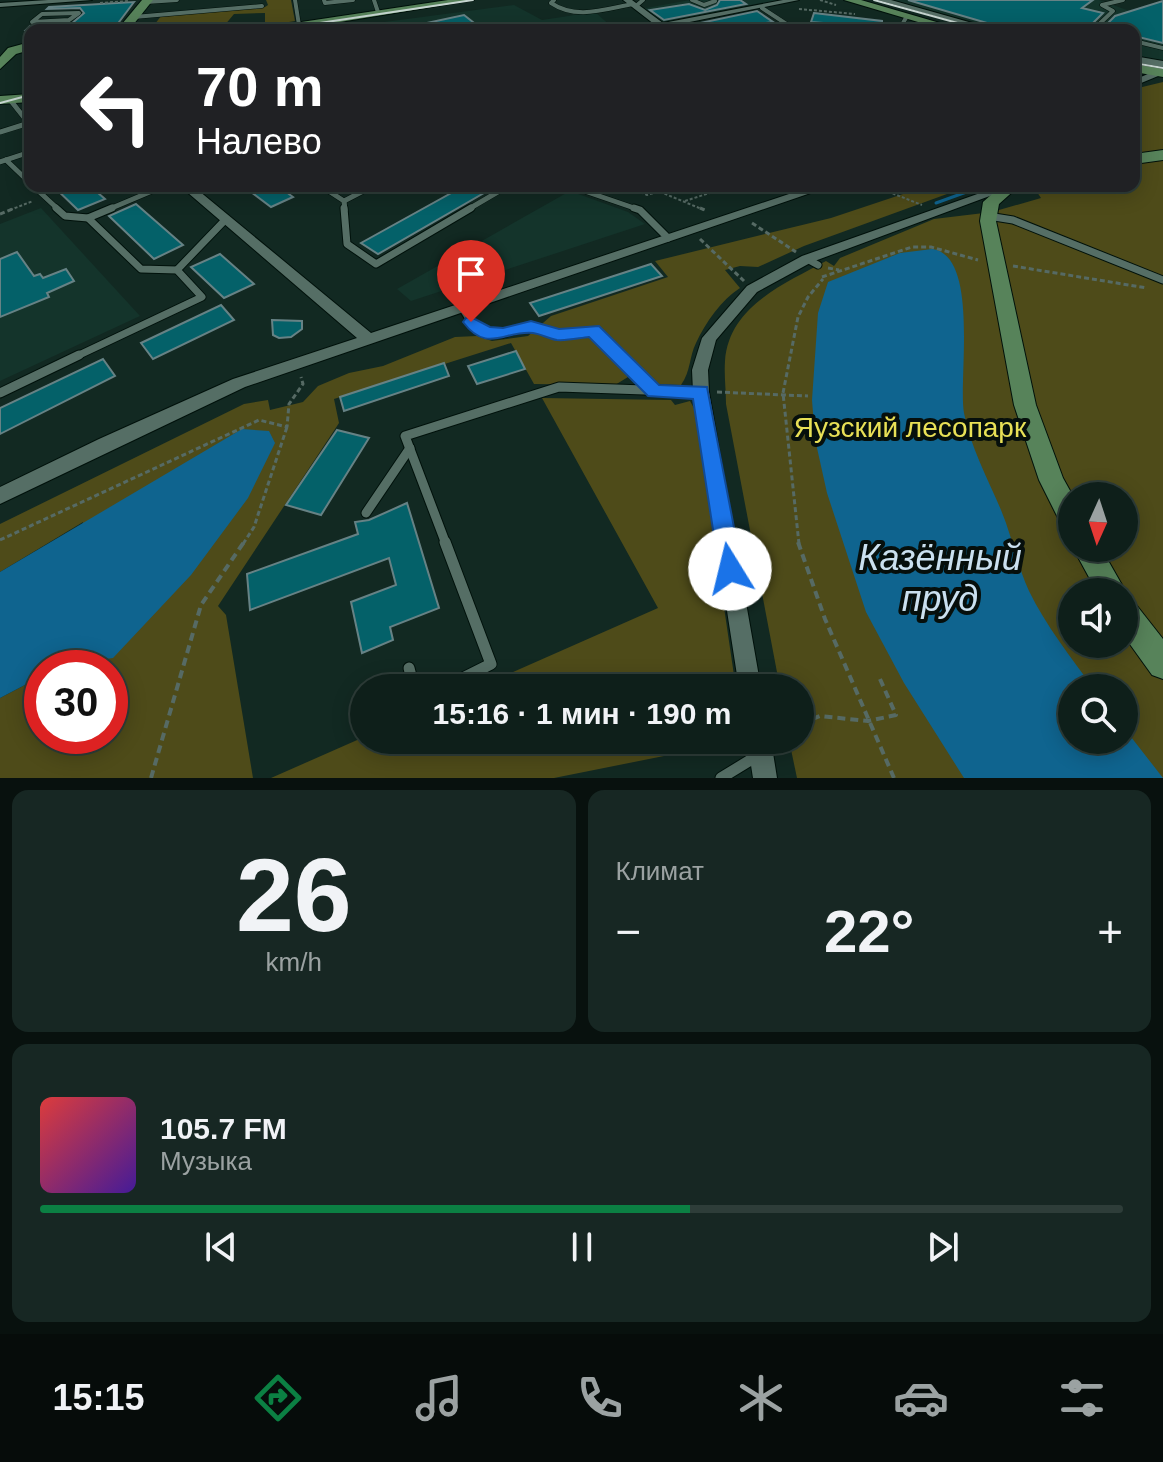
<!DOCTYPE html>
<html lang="ru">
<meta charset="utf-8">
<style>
:root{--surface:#0e1f1a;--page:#172723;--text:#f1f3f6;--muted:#9ba2a2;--line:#2e3d39;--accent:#0b8043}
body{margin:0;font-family:Arial,sans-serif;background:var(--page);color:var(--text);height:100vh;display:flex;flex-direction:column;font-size:30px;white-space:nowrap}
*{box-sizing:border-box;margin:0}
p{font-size:26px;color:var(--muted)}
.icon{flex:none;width:44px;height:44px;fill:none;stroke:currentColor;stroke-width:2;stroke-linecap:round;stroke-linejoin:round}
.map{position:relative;height:778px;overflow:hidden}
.details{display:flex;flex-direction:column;gap:12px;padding:12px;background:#08110e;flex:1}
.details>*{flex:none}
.guide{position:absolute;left:24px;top:24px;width:1116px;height:168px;border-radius:16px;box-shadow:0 4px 20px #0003,0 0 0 2px var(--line);background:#202124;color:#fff;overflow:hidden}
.needle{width:52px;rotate:183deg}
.fabs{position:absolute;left:1058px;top:482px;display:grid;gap:16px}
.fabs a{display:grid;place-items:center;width:80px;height:80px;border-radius:50%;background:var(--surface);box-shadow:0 4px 20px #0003,0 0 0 2px var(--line);font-size:40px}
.speed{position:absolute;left:24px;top:650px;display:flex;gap:16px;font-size:40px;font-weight:700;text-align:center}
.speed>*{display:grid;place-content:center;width:104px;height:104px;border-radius:50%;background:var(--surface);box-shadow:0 4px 20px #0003,0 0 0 2px var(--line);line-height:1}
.speed .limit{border:12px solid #d22;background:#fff;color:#111}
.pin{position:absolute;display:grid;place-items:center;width:68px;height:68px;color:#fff;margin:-82px -34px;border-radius:50% 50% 50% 0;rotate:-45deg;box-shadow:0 0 8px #0007}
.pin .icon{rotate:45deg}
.me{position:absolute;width:88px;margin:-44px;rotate:351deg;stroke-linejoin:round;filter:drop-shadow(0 0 6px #0008)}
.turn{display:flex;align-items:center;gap:28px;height:168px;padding:0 40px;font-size:36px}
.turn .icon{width:104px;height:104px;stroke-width:2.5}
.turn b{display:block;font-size:56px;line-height:68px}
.big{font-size:60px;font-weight:800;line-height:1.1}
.details .widget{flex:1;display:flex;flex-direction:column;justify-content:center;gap:12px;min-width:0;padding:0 28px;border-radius:16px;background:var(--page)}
.details .dial{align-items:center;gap:0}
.dial b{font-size:104px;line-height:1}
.song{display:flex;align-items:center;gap:24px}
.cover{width:96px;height:96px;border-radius:12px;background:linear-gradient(135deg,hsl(0 70% 55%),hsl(260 70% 35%))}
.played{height:8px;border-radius:4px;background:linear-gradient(90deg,var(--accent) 60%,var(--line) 60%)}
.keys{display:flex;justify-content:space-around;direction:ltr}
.heat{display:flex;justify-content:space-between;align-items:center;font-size:44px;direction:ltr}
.details .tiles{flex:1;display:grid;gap:12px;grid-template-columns:1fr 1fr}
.widget:last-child{grid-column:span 2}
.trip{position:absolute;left:350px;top:674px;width:464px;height:80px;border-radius:40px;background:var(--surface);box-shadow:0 4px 20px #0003,0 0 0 2px var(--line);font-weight:800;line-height:80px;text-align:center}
.tabs{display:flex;height:128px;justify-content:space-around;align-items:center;background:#060c0a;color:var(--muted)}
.tabs .icon{width:56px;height:56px}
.tabs .on{color:var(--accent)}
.tabs b{font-size:36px;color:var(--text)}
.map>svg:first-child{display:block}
.built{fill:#14342b}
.green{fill:#4e4b19;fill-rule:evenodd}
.water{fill:#0f648f}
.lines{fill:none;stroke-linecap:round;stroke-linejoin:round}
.stream{stroke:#0f648f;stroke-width:3}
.building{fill:#046169;stroke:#668285;stroke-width:2}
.lane-far4-casing{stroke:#00110b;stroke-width:5}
.lane-far3-casing{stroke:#00110b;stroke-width:6}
.lane-far2-casing{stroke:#00110b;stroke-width:9}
.lane-far1-casing{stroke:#00110b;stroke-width:11}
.lane-casing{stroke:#00110b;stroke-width:13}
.street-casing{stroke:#00110b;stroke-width:2}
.secondary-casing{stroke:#00110b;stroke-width:2}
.path-far2{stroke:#566a64;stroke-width:2;stroke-dasharray:3 2;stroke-linecap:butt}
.path-far1{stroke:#566a64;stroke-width:3;stroke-dasharray:5 3;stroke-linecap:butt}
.path{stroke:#566a64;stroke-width:4;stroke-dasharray:8 5;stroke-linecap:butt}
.lane-far4{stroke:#556e65;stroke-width:4}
.lane-far3{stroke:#556e65;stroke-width:5}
.lane-far2{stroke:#556e65;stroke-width:7}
.lane-far1{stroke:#556e65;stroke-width:9}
.lane{stroke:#556e65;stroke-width:11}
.street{fill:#556e65;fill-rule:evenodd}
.secondary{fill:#57835a;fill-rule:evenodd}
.tram{stroke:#c6d5d0;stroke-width:2}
.route{fill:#1a73e8;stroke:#114b97;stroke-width:2}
.labels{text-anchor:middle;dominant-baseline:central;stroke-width:8;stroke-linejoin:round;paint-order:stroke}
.park-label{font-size:28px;fill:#e8e056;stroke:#060f0c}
.near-water-label{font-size:36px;font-style:italic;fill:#cae0ef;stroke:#060f0c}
</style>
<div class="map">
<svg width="1163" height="778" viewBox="0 0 1163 778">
<rect width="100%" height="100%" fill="#122922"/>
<g class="built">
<polygon points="690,0 787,0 662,23 641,9"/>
<polygon points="892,0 1099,0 1163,23 1163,61 1134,56 1134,30 1004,30"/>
<polygon points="514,5 542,20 595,12 614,29 331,29"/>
<polygon points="570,191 628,212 645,224 411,301 397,289"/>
<polygon points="41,208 140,316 0,381 0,224"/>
</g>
<g class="green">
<polygon points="266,0 291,0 295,21 265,26 265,13 234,14 224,26 234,30 156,30 155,24 161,16 265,7 268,5"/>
<polygon points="1163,82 1163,150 1134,154 1134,89"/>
<path d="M1163 159V778H797L789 740H800V688H780L726 404C726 390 724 375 725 361 729 306 784 284 826 261L834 266 840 258 934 219 992 212 1041 198 1033 186H1134V163ZM1072 496H1124V548H1072ZM1072 592H1124V644H1072ZM1072 688H1124V740H1072Z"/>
<path d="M927 186H969L804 246 758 267 740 266 725 270 740 288C721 300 706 322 696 343 689 357 691 371 681 385L659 384 614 349 608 353 628 377 615 385 534 384 511 343 334 399 339 423 218 606 226 615 253 778H0V698L42 676V736H110V668H58L61 667 83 522 0 572V524L244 404 268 400 270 410 303 402 318 386 349 373 383 366 455 337 477 336 492 341 528 336 551 316 668 277 655 261 831 218Z"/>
<polygon points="542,398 671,400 675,405 690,401 695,410 735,682 725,688 477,688 658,608"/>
<polygon points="364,737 364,740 704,740 704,748 554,778 271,778"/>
</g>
<g class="water">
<path d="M932 249C980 255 958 380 964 413 970 446 988 479 1001 510 1012 536 1017 565 1029 591 1046 626 1071 657 1093 688H1072V740H1124V728L1163 778H964L904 683 866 612 827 493 815 439 812 400 818 313 828 282 900 253Z"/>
<polygon points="242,429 269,431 275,443 248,498 191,575 113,658 42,668 42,676 0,698 0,572"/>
</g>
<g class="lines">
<polyline class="stream" points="936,203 983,186"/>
</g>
<g class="building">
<polygon points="720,0 740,0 746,4 664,20 650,10 689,4 705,10 717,5"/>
<polygon points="908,0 1093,0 1082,8 1103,13 1092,24 1092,30 1011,30"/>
<polygon points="1163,1 1163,43 1134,36 1134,30 1110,30 1106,25 1115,16"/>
<polygon points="134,2 113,30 26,30 30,26 70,25 84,13 80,8 47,9 49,7"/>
<polygon points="757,11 773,22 719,30 692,30 686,26"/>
<polygon points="814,13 882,21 882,30 853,30 848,25 811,22"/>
<polygon points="464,15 483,30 423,30 422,24"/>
<polygon points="53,186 90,186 105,199 78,210"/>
<polygon points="243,186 278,186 293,197 271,207"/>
<polygon points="464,186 496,186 378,254 361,243"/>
<polygon points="136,204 183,245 154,259 109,216"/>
<polygon points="17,252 34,276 40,274 43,278 66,269 74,281 47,293 49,297 0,317 0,259"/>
<polygon points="220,254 254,284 224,298 191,267"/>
<polygon points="651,264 662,276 539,316 530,303"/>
<polygon points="221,305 234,320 153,359 141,343"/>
<polygon points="272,320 302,321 302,329 291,337 279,338 273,335"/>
<polygon points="516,351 525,369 477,384 468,366"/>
<polygon points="103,359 115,376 0,434 0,408"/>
<polygon points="444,363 449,376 344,411 340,397"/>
<polygon points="337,430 369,438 321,515 286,505"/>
<polygon points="407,503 439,608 390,627 393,640 362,653 351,602 396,585 389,558 250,610 247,574 358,534 355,522 369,520"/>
</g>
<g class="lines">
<defs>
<g id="lane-far4">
<polyline points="295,0 299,25"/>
<polyline points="324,0 325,3 353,0"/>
<polyline points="374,0 378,12"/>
<path d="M554 0 551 3C576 20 605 9 633 4"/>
<polyline points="692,0 704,5 715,1"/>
<polyline points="146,2 177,0"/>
<polyline points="636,6 643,0"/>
<polyline points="762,8 788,25 848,30"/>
<polygon points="79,13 69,20 32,22 42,14"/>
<polyline points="134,17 262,6"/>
<polyline points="899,30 907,16"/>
<polyline points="1105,30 1096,27 1113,11 1102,5 1123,0"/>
<polyline points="1134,41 1163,48"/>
</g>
<g id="lane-far3">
<polyline points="11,101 30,125"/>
<polyline points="0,132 29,123"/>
<polyline points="6,160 30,183"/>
<polyline points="0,162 30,152"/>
<polyline points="33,186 59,210"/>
<polyline points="321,186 344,201 345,210"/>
<polyline points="570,186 640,210"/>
<polyline points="344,201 373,186"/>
<polyline points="107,210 164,186"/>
<polyline points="467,210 508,186"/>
</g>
<g id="lane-far2">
<polyline points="56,208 65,216 88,218 141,269 177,270 202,297 75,357"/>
<polyline points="344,208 347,244 376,264 471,208"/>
<polyline points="634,208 640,210 668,238"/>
<polyline points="988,216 1013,220 1163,280"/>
<polyline points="88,218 112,208"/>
<polyline points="807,259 818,265"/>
<polyline points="177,270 226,219"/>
<polyline points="461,306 471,322 487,333 503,334 531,326 559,335 593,331 620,357"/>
</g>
<g id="lane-far1">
<polyline points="618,355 654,391"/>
<polyline points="0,393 79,355"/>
<polyline points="366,513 410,448"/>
<polyline points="446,544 405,436 559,387 701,392"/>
</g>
<g id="lane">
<polyline points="409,668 414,688"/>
<polyline points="443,688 491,664 445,542"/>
<polyline points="721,778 757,756"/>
</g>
<g id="street">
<polygon points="48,0 92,0 0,7 0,3"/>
<polygon points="623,0 632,0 663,23 783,0 799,0 650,30 633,30 654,24"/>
<polygon points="878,0 891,0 997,30 984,30"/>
<polygon points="1134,56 1163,61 1163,67 1134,62"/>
<polygon points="1157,70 1163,70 1163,74 1134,86 1134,80"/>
<polygon points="180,186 193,186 371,333 813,186 831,186 245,387 0,504 0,487 99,439 233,379 357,338"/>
<polygon points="1000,186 1014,187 812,262 757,292 716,340 708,370 709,392 761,688 739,688 693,392 692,370 702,338 747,286 802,256"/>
<polygon points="747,740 771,740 777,778 753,778"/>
</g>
<g id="secondary">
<polygon points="142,0 153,0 129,30 117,30"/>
<polygon points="448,0 474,0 291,30 262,30 268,27"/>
<polygon points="844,0 861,0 964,30 945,30"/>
<polygon points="30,42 30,50 16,54 0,69 0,57 8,48"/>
<polygon points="1134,64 1163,69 1163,77 1134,72"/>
<polygon points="30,94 30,102 0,104 0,96"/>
<polygon points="1163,150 1163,160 1134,164 1134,154"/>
<polygon points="1001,186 1019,186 999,204 996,221 1036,405 1063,478 1073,496 1072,532 1063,528 1039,480 1014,405 980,221 983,202"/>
<polygon points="1073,548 1101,548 1126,592 1124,597 1124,592 1097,592"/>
<polygon points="1124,598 1134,602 1163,639 1163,679 1152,675 1124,636"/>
</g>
</defs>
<use href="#lane-far4" class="lane-far4-casing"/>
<use href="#lane-far3" class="lane-far3-casing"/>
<use href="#lane-far2" class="lane-far2-casing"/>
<use href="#lane-far1" class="lane-far1-casing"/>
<use href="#lane" class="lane-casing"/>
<use href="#street" class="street-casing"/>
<use href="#secondary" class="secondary-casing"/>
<g class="path-far2">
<polyline points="820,0 836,5"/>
<polyline points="100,3 129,1"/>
<polyline points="799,9 855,14"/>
<polyline points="174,26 255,26"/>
<polyline points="173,30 183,27"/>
<polyline points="627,186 647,195 660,191"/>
<polyline points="646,186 704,210"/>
<polyline points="874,186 922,205"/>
<polyline points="685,201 731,186"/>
<polyline points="10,210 33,201"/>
</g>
<g class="path-far1">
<polyline points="700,208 707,211"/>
<polyline points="0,214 15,208"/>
<polyline points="752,223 796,252"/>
<polyline points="700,239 744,281"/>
<polyline points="1013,266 1147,288"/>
<polyline points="828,268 839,270"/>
<polyline points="822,277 912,247 931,247 978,260"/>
<polyline points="717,392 808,396"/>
<polyline points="0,540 259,420 287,427 289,404 303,384 301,377"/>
<polyline points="243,544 254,527 287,427"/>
<polyline points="799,544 783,393 798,317 808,297 823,279"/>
</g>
<g class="path">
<polyline points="798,542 825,619 894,778"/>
<polyline points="800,724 820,716 868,721 896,715 880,679"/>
<polyline points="151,778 201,605 244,542"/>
</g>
<use href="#lane-far4" class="lane-far4"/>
<use href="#lane-far3" class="lane-far3"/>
<use href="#lane-far2" class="lane-far2"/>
<use href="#lane-far1" class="lane-far1"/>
<use href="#lane" class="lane"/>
<use href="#street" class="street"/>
<use href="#secondary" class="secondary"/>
<g class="tram">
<polyline points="874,0 983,30"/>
<polyline points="273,30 473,0"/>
<polyline points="1134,63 1163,68"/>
<polyline points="0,103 30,95"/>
</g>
</g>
<path class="route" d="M471 317 490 327 503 328 531 321 559 329 599 326 659 385 707 387 742 569 738 577 730 580 722 577 719 569 693 399 648 396 589 337C579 338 567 341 557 340 549 339 541 334 533 333 505 330 487 354 463 322L466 318Z"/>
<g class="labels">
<g class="park-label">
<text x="910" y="427">Яузский лесопарк</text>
</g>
<g class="near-water-label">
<text x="940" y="557">Казённый<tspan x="940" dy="41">пруд</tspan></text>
</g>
</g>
</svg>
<div class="fabs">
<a><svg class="needle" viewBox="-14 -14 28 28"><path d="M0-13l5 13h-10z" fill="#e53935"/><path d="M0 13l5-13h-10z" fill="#9ba2a2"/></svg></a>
<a><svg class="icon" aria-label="sound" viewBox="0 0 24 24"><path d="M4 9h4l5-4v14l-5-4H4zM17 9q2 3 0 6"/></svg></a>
<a><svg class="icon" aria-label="search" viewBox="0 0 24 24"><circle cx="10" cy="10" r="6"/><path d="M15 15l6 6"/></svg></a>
</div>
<div class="speed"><div class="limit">30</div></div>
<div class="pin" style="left:471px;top:322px;background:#d93025"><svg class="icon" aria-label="arrive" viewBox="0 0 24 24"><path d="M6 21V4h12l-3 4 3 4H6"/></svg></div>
<svg class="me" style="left:730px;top:569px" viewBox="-20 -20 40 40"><circle r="19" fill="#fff"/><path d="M0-13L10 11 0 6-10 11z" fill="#1a73e8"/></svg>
<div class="trip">15:16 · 1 мин · 190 m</div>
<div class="guide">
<div class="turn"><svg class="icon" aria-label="left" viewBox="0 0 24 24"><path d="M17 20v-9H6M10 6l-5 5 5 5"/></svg><div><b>70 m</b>Налево</div></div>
</div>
</div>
<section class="details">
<div class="tiles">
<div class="widget dial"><b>26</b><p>km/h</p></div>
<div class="widget"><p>Климат</p>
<div class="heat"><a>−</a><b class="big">22°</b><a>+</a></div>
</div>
<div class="widget">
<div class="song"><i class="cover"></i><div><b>105.7 FM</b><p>Музыка</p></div></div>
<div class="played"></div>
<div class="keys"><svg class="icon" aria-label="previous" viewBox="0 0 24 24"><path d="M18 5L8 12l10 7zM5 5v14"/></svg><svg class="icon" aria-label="pause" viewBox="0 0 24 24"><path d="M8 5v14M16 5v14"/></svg><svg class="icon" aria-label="next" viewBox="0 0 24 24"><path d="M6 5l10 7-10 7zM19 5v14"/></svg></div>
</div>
</div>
</section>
<nav class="tabs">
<b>15:15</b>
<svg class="icon on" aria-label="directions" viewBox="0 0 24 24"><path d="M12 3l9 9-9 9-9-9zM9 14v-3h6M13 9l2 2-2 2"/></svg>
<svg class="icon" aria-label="music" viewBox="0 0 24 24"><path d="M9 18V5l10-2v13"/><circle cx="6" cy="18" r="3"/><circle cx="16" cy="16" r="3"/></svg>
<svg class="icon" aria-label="phone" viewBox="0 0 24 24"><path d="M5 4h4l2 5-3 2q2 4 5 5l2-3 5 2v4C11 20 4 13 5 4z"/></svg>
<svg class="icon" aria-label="climate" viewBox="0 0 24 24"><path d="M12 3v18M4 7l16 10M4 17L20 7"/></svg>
<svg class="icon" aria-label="car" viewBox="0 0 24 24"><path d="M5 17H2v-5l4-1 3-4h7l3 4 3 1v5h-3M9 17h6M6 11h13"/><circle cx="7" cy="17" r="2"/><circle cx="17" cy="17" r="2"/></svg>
<svg class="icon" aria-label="filters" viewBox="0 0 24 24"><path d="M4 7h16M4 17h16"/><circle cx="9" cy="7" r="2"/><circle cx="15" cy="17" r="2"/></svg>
</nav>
